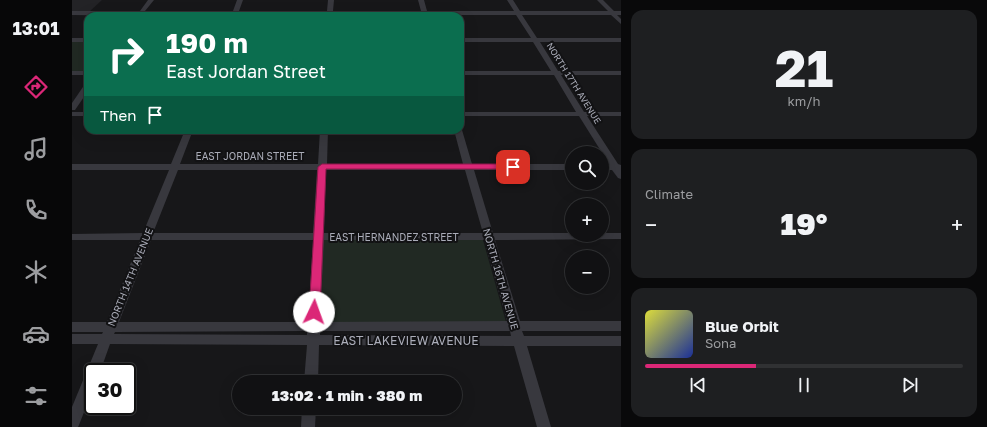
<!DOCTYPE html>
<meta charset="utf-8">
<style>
:root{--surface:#111113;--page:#1e1f21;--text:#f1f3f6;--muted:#9c9da0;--line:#303133;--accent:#db2777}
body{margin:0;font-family:"Golos Text",sans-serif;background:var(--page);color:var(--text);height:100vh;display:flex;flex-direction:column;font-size:15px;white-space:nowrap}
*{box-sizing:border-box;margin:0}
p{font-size:13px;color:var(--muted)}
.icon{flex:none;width:22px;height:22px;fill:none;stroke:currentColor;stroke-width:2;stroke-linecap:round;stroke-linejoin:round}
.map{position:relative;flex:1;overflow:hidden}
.drawer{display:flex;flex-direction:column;gap:10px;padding:10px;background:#09090a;width:366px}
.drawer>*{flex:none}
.top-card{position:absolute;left:12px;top:12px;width:380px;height:122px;border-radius:12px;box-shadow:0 4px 16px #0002,0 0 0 1px var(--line);background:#0b6e4f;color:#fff;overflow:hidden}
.controls{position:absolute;left:493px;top:146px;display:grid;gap:8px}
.controls a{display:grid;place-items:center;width:44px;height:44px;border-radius:50%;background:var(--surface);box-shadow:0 4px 16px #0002,0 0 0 1px var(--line);font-size:20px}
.speed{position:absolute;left:12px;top:363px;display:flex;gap:8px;font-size:20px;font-weight:700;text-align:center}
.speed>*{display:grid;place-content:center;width:52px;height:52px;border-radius:50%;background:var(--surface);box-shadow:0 4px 16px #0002,0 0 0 1px var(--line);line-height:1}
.speed .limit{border:2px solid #111;border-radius:6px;background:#fff;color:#111}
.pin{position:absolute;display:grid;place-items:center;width:34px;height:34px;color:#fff;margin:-17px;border-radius:8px;box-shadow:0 2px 6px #0006}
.me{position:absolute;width:44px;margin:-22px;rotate:3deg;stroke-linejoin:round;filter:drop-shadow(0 0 3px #0008)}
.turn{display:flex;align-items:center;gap:14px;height:84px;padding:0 16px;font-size:18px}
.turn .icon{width:52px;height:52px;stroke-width:2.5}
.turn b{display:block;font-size:28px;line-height:34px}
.then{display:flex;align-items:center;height:38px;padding:0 16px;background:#0003;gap:8px;font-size:15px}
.big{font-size:30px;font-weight:800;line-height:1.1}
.drawer .widget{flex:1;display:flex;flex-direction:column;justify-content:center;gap:6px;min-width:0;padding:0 14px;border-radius:12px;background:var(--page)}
.drawer .dial{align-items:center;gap:0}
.dial b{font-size:52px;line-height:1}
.song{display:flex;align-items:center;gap:12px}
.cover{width:48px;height:48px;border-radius:6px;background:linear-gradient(135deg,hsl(60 70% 55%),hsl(230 70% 35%))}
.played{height:4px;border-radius:2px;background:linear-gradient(90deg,var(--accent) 35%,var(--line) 35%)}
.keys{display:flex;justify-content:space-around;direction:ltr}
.heat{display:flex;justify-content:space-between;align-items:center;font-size:22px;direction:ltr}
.trip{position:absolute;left:160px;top:375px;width:230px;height:40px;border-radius:20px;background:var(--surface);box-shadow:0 4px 16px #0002,0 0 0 1px var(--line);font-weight:800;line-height:40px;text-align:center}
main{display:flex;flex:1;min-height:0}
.tabs{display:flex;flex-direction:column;width:72px;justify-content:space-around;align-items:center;background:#070708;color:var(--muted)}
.tabs .icon{width:28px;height:28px}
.tabs .on{color:var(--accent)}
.tabs b{font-size:18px;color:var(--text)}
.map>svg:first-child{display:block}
.built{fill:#232326}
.green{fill:#212923}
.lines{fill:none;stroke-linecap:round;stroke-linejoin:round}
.minor{fill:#38383e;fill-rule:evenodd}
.route{fill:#db2777;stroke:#8e194d}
.labels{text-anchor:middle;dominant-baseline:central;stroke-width:4;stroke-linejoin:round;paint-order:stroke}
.far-street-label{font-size:9px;fill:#aaacb8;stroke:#121214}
.street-label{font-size:10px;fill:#aaacb8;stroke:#121214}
.near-street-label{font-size:12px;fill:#aaacb8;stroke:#121214}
</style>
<main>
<nav class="tabs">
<b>13:01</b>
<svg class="icon on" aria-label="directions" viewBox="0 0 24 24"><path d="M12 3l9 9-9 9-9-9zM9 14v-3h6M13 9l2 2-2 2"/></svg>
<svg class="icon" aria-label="music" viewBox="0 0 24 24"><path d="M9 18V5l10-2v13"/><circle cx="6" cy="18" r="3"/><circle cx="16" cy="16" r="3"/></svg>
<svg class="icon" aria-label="phone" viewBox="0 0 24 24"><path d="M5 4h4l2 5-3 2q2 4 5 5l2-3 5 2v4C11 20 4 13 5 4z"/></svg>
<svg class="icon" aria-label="climate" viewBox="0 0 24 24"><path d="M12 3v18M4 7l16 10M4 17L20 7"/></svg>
<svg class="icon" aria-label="car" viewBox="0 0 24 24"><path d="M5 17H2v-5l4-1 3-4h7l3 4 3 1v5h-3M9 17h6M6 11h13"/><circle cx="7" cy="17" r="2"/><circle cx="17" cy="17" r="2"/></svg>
<svg class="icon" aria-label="filters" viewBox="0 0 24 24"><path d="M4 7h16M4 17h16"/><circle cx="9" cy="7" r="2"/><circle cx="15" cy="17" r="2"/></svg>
</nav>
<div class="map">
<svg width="549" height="427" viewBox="0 0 549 427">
<rect width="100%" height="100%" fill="#171719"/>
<polygon class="built" points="0,0 30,0 17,12 0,12"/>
<g class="green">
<rect x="0" y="40" width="16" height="33"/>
<polygon points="251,240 411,240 434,322 248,322"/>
</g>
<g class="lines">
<g class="minor">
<polygon points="76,0 82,0 73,11 161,11 165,0 171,0 167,11 255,11 256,0 262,0 261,11 349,11 346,0 352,0 355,11 442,11 435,0 441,0 448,11 536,11 525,0 531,0 542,11 549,11 549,15 545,15 549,19 549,24 539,15 450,15 465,38 549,38 549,42 468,42 486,71 549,71 549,75 489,75 512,112 549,112 549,116 515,116 546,164 549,165 549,179 546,178 540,170 530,170 530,164 537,164 507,116 388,116 388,112 504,112 482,75 388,75 388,71 479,71 461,42 388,42 388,38 459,38 444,15 356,15 356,16 350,15 261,15 261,16 255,16 255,15 165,15 165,16 159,16 160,15 71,15 70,16 0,15 0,11 68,11"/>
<rect x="0" y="38" width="16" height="4"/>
<rect x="0" y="71" width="16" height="4"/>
<polygon points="13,84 16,84 16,91 3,110 0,110 0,103"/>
<rect x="0" y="112" width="16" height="4"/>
<path d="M388 128 390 130 400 164H500V170H402L421 233H500V235H530V233H549V239L423 240 448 321H549V331H450L452 336H549V346H455L479 427H465L442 346 247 345 246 382H232L235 345 38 344 28 372H21V389L7 425 6 427H0V407L26 344H0V334H30L31 332H0V322H35L68 240H0V234L71 233 97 170H0V164H99L113 130H121L108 164H246L248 130H256L255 164H391L382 130H388ZM106 170H245L241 233H81ZM254 170H393L411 233H252ZM79 240H241L236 322H47ZM252 240H412L435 321 248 322ZM235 331V335L42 334 43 332ZM248 331H438L439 336 248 335Z"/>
<polygon points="230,408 244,408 243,427 229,427"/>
</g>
</g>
<polygon class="route" points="250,164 441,164 445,167 441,169 254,169 248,312 246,315 238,315 237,312 246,167"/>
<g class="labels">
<g class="far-street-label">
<text transform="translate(502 83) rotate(58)">NORTH 17TH AVENUE</text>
</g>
<g class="street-label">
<text x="178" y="156">EAST JORDAN STREET</text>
<text x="322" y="237">EAST HERNANDEZ STREET</text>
<text transform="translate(58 277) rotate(-68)">NORTH 14TH AVENUE</text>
<text transform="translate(429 279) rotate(74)">NORTH 16TH AVENUE</text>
</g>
<g class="near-street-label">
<text x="334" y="340">EAST LAKEVIEW AVENUE</text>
</g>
</g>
</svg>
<div class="controls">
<a><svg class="icon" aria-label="search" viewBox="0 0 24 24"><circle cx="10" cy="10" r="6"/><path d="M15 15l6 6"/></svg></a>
<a>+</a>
<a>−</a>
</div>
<div class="speed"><div class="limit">30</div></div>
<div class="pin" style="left:441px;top:167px;background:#d93025"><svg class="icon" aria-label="arrive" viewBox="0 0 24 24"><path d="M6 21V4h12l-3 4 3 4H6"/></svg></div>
<svg class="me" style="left:242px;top:312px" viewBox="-20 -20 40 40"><circle r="19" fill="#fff"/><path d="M0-13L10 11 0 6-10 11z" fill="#db2777"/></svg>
<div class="trip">13:02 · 1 min · 380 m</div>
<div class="top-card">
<div class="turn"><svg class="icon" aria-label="right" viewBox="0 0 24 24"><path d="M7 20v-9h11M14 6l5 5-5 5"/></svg><div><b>190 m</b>East Jordan Street</div></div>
<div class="then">Then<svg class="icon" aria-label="arrive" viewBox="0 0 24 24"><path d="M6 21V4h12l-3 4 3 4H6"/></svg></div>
</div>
</div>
<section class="drawer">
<div class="widget dial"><b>21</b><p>km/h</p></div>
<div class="widget"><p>Climate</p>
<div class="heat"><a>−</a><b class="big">19°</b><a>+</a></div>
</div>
<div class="widget">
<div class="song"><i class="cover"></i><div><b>Blue Orbit</b><p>Sona</p></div></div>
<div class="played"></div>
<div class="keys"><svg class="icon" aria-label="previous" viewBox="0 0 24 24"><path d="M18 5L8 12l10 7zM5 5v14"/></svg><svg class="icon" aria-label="pause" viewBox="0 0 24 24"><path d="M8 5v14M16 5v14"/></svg><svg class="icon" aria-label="next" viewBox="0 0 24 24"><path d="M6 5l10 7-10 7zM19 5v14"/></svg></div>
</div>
</section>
</main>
